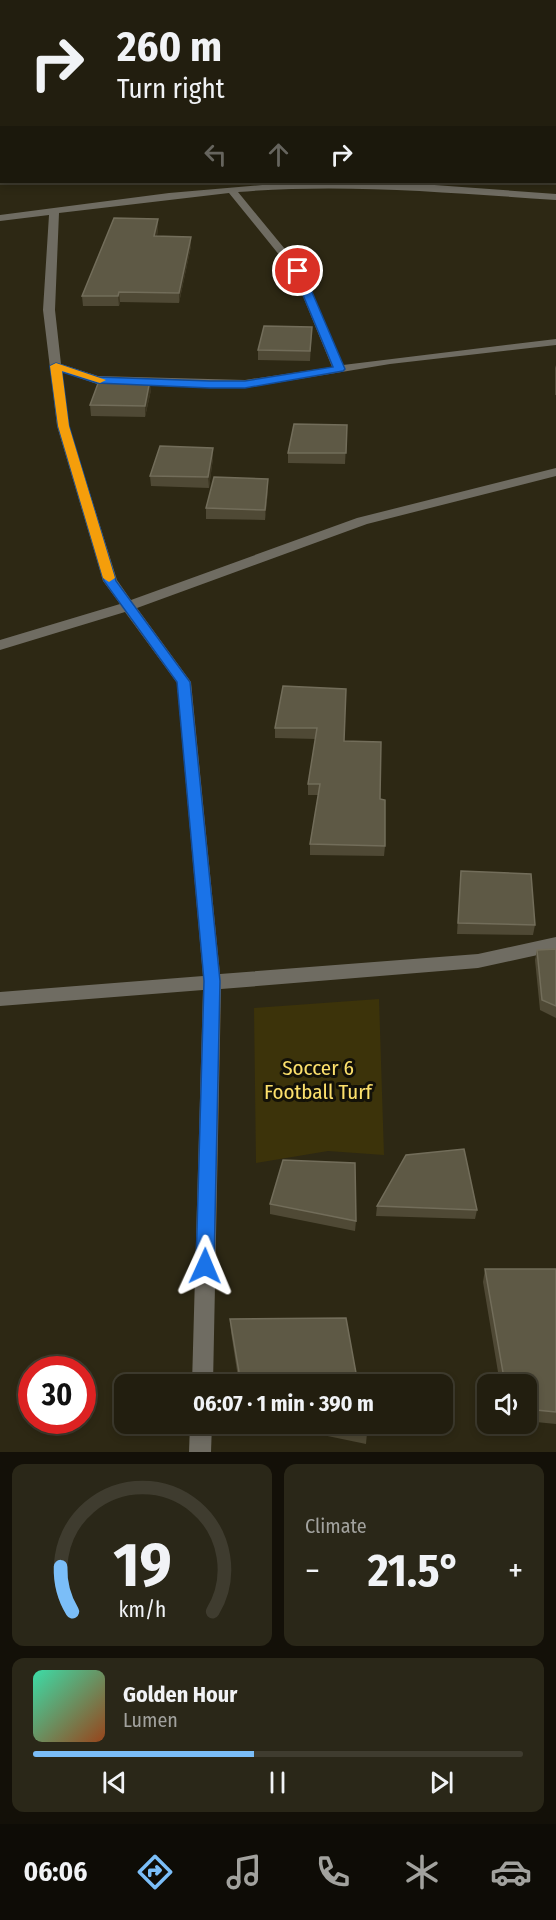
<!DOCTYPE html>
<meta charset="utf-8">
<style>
:root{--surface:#221e0f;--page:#2a2718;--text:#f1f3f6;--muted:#a2a29e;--line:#3f3c2f;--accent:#7bbef8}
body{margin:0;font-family:"Fira Sans Condensed",sans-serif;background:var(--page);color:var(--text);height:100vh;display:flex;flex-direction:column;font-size:22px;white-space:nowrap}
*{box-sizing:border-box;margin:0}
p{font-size:20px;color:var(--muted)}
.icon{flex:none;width:33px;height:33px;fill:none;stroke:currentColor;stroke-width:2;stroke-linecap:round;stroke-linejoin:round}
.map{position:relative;height:1452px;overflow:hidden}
.panel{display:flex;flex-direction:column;gap:12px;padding:12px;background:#131008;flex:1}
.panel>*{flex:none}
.top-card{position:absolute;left:0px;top:0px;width:556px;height:183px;box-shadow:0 3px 9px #0003,0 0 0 2px var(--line);background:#221e0f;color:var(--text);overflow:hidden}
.fabs{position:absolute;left:477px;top:1374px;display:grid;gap:12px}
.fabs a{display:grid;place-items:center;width:60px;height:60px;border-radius:12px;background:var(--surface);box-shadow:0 3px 9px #0003,0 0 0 2px var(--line);font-size:30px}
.speed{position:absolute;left:18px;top:1356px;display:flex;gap:12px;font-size:30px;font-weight:700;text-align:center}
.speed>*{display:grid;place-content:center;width:78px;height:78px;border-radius:50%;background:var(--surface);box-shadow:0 3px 9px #0003,0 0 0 2px var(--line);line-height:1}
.speed .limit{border:9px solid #d22;background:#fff;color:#111}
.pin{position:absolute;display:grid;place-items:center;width:51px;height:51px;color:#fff;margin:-26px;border:3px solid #fff;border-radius:50%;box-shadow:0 2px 6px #0007}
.me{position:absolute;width:66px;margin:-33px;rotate:1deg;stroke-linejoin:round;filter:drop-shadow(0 0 4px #0008)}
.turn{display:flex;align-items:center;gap:21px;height:126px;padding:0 18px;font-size:27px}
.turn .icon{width:78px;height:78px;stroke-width:2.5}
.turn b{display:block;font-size:42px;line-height:51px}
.lanes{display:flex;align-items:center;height:57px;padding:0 18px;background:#0003;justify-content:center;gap:30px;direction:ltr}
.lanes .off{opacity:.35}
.big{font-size:45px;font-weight:700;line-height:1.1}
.panel .card{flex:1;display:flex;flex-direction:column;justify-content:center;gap:9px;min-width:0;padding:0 21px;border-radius:12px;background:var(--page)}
.panel .dial{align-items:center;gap:0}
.dial svg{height:156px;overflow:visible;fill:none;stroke:var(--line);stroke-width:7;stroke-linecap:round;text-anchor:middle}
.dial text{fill:var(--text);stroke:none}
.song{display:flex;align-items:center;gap:18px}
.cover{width:72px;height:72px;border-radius:9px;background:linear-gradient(135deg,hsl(160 70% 55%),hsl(20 70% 35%))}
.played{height:6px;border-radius:3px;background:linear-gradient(90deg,var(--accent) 45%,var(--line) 45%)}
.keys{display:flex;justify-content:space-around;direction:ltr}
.heat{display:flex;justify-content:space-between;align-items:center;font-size:33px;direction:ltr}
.panel .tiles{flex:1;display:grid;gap:12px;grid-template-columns:1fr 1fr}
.card:last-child{grid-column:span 2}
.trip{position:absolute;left:114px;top:1374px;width:339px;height:60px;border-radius:12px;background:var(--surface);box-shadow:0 3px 9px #0003,0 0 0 2px var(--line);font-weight:700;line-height:60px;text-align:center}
.menu{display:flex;height:96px;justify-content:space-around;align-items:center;background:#0e0c06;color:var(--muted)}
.menu .icon{width:42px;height:42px}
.menu .selected{color:var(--accent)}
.menu b{font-size:27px;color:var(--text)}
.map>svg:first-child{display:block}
.green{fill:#3c330a}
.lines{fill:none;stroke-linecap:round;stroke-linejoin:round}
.minor{fill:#6f6c62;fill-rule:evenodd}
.wall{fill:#4f4935}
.shaded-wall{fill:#3b3521}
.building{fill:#5e5945;stroke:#726d5a;stroke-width:1.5}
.route{fill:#1a73e8;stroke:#114b97;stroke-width:1.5}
.slow{fill:#f59e0b}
.labels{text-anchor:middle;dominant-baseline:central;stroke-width:6;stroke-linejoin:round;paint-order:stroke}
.near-park-label{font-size:21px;fill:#fce06c;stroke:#131108}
</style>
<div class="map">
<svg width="556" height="1452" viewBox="0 0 556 1452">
<rect width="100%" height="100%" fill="#2d2814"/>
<polygon class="green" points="379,999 384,1155 328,1151 256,1163 254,1008"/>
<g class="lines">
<g class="minor">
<polygon points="50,0 101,0 103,2 51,2"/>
<polygon points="424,0 432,0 433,2 425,2"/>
<polygon points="470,0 491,0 468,2"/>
<rect x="0" y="32" width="2" height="6"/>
<rect x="555" y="72" width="1" height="6"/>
<path d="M296 182H393L556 194V200C450 193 345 183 238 192L303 271 343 365 556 339V345L390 364 245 388 97 384 62 372 69 426 117 580 131 600 357 518 556 468V476L367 524 137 608 191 682 220 974 478 954 556 937V951L478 968 221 989 213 1384H192L203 990 0 1006V992L203 976 177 683 125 612 0 650V640L120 604 103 581 57 426 43 310 49 215 0 221V215L169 193ZM229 193 293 272 332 367 245 380 98 376 61 364 55 310 59 213Z"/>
<polygon points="190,1424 212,1424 211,1452 189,1452"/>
</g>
</g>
<g class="wall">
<polygon points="0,0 2,2 2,25 0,25"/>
<polygon points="556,0 556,58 555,57 555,2"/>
<polygon points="158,219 158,229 157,236 191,246 179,303 120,302 119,306 83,306 82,296"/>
<polygon points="312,327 310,361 258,360 258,350"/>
<polygon points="556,365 556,395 555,395 555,368"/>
<polygon points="151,390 145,417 91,416 90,405"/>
<polygon points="347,425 345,464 288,463 288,453"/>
<polygon points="213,458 209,488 151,486 150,476"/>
<polygon points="268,490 265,520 206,519 206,508"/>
<polygon points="283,686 344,741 380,799 385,846 384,856 310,855 310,844 318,795 308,795 308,784 316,739 275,738 275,728"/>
<polygon points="461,871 535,925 533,935 457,934"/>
<polygon points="556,949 556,1018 540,1010 535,960 537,950"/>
<polygon points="270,1204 356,1221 355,1231 270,1214"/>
<polygon points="377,1206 477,1210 475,1219 376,1216"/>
<polygon points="485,1269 556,1269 556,1424 526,1421 526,1384 500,1384 483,1282"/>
<polygon points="230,1319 358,1384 239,1384 231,1332"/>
<polygon points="270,1424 365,1424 367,1433 366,1444"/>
</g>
<g class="shaded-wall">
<polygon points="0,105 1,105 2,115 0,116"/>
<polygon points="0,155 2,155 2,165 0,166"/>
<polygon points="158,219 158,229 155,245 154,236"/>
<polygon points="191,237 191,246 179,303 179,293"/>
<polygon points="119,292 120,302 119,306 118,296"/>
<polygon points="150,380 151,390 145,417 145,406"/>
<polygon points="213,448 213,458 209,488 208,477"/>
<polygon points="268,479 268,490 265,520 265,510"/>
</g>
<g class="building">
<polygon points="0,0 96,0 96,2 2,2 2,15 0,15"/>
<polygon points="294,0 359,0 360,2 295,2"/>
<polygon points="545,0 556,0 556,31 555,29 555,2 533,1"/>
<rect x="0" y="70" width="2" height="35"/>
<rect x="555" y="79" width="1" height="26"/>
<polygon points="2,114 2,155 0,155 0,116"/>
<polygon points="114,218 158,219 154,236 191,237 179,293 119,292 118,296 82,296"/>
<polygon points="264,326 312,327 310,351 258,350"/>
<polygon points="100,378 150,380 145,406 90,405"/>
<polygon points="294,424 347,425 346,453 288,453"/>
<polygon points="160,446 213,448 208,477 150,476"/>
<polygon points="214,477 268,479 265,510 206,508"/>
<polygon points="283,686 346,689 344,741 381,742 380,799 385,800 385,846 310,844 320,784 308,784 317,728 275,728"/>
<polygon points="461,871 531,874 535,925 458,923"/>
<polygon points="556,949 556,1006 542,1000 537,950"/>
<polygon points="464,1149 477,1210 377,1206 406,1155"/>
<polygon points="283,1160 355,1163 356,1221 270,1204"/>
<polygon points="485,1269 556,1269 556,1412 526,1409 526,1384 505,1384"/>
<polygon points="346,1318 358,1384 241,1384 230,1319"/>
<polygon points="325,1424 365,1424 367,1433"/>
</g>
<polygon class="route" points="298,268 303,271 345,369 343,371 245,388 210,388 97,383 62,372 69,426 116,581 190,682 220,981 214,1266 211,1272 205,1275 199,1272 196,1266 204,981 177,682 104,581 58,426 50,366 56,363 98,377 210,381 245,381 333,367 293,271"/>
<polygon class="slow" points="56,363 106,380 100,383 62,371 69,426 115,578 109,582 103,578 58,426 50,366"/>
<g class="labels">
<g class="near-park-label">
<text x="318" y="1068">Soccer 6<tspan x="318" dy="24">Football Turf</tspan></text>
</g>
</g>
</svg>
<div class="fabs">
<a><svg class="icon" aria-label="sound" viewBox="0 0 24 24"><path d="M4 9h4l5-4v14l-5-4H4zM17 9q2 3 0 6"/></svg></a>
</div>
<div class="speed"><div class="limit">30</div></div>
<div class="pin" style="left:298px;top:271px;background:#d93025"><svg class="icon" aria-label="arrive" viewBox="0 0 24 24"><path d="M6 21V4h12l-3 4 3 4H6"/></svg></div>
<svg class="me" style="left:205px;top:1266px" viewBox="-20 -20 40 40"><path d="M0-17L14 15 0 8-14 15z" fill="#1a73e8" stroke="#fff" stroke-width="4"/></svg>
<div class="trip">06:07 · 1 min · 390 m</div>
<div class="top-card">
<div class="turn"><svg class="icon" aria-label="right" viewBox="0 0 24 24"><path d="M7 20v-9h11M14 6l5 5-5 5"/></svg><div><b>260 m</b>Turn right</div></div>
<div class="lanes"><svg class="icon off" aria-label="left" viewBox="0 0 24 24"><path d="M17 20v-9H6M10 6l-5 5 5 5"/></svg><svg class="icon off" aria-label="ahead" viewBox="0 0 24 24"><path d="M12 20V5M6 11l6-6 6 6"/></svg><svg class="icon" aria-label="right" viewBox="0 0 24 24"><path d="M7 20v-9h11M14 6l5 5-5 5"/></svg></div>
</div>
</div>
<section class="panel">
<div class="tiles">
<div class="card dial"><svg viewBox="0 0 100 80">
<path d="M14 69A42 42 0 1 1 86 69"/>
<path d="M14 69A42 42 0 0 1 8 46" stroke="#7bbef8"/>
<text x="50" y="56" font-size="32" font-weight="700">19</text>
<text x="50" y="72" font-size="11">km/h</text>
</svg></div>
<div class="card"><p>Climate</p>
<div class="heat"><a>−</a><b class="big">21.5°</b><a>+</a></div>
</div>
<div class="card">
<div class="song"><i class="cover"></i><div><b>Golden Hour</b><p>Lumen</p></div></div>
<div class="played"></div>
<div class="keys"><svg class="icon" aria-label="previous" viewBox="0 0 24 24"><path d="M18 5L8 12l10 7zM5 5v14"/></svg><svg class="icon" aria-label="pause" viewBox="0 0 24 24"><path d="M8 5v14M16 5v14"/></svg><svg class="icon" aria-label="next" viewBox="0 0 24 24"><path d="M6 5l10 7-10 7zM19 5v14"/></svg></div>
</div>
</div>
</section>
<nav class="menu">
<b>06:06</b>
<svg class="icon selected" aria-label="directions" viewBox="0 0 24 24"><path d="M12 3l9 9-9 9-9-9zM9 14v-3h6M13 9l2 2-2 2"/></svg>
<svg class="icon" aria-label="music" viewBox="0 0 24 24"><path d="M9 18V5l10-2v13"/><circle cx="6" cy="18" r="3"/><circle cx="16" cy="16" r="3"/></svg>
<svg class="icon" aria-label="phone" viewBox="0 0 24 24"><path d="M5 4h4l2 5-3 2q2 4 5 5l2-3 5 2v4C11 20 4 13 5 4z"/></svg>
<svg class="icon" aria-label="climate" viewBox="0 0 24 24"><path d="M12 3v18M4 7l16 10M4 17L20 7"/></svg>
<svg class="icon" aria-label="car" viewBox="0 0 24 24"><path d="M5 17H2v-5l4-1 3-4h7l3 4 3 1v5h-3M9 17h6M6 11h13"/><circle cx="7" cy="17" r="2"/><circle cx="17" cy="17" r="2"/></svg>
</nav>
